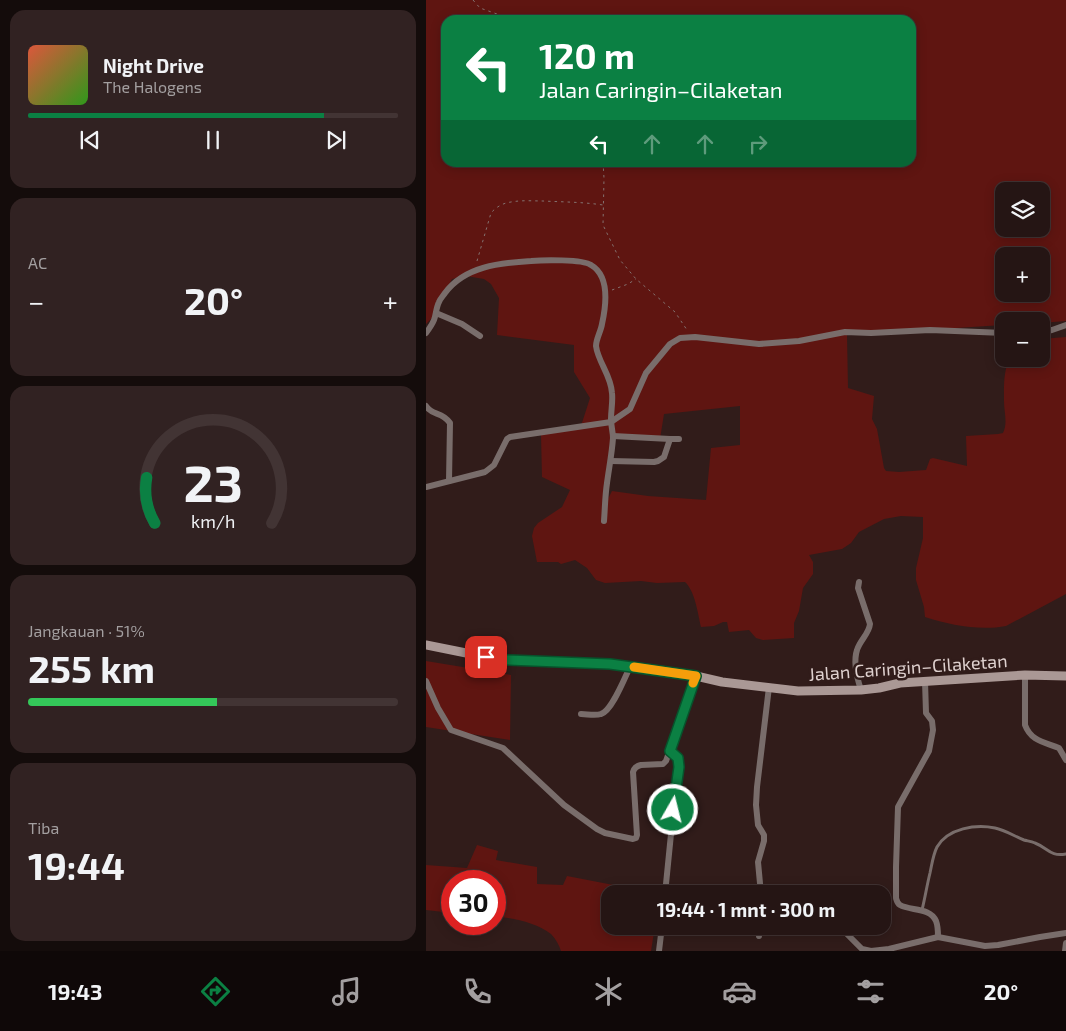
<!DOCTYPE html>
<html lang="id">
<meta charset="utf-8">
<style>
:root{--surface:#251514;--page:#312222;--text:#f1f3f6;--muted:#a39fa0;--line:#423434;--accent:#0b8043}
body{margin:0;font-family:"Exo 2",sans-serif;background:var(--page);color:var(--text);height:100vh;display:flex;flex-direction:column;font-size:19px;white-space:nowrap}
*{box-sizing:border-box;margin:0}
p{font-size:16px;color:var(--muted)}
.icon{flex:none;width:28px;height:28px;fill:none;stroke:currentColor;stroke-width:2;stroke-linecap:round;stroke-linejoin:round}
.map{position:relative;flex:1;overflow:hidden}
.side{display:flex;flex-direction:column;gap:10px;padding:10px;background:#140c0b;width:426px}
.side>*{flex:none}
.hud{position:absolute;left:15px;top:15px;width:475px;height:152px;border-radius:15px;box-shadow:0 2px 12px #0003,0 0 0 1px var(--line);background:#0b8043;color:#fff;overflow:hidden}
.buttons{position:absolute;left:569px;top:182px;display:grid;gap:10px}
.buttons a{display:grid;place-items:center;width:55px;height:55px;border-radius:10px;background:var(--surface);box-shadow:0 2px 12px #0003,0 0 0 1px var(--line);font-size:25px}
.speed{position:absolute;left:15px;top:870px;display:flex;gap:10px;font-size:25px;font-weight:700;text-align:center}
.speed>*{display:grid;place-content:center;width:65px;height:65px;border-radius:50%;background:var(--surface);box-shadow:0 2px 12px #0003,0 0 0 1px var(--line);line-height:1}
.speed .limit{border:8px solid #d22;background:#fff;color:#111}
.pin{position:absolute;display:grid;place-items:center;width:42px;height:42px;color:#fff;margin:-21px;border-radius:10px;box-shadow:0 2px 8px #0006}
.me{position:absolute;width:55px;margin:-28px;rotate:8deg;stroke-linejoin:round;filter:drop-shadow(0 0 4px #0008)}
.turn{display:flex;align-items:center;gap:18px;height:105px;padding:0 15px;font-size:22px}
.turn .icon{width:65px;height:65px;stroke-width:2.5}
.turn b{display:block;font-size:35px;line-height:42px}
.lanes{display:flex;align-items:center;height:48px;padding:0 15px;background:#0003;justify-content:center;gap:25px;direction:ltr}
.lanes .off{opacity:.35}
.big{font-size:38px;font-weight:700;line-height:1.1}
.side .widget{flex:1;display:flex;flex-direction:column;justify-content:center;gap:8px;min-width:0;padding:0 18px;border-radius:15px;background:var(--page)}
.side .dial{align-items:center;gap:0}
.dial svg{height:130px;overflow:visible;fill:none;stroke:var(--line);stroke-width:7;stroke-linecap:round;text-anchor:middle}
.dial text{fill:var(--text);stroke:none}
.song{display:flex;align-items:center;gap:15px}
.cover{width:60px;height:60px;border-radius:8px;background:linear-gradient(135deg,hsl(10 70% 55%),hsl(110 70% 35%))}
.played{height:5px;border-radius:2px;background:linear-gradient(90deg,var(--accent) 80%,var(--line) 80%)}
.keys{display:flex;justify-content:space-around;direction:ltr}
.heat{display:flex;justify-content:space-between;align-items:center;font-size:28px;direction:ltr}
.charge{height:8px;border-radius:4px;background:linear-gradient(90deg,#34c759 51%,var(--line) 0)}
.trip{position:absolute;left:175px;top:885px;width:290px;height:50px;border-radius:15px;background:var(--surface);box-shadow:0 2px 12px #0003,0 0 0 1px var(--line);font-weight:700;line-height:50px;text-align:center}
.menu{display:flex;height:80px;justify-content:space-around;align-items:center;background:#0f0808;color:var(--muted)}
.menu .icon{width:35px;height:35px}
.menu .selected{color:var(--accent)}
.menu b{font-size:22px;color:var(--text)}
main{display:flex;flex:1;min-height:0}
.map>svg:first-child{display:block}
.green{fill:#5f1511;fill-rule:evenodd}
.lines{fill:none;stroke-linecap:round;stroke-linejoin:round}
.path{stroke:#847270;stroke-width:1;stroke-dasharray:2.5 4;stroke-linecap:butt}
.lane{stroke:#796d6b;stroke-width:3}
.street{stroke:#796d6b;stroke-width:6}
.secondary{stroke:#aa9895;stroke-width:9}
.route-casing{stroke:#07532c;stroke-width:12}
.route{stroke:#0b8043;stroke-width:9}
.slow{stroke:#f59e0b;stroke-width:9}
.labels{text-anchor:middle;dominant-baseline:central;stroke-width:5;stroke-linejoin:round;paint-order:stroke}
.street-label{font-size:18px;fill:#ded0ce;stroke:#311c1a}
</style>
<main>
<section class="side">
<div class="widget">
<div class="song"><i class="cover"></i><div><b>Night Drive</b><p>The Halogens</p></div></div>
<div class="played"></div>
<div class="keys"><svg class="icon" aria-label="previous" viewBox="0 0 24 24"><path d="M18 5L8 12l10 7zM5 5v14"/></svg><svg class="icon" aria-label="pause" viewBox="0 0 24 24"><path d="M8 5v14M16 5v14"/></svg><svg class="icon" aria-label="next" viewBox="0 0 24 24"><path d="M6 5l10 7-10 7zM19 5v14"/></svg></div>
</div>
<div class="widget"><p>AC</p>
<div class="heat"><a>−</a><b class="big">20°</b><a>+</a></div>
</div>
<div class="widget dial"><svg viewBox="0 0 100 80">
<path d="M14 69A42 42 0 1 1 86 69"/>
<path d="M14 69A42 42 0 0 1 9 41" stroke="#0b8043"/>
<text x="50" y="56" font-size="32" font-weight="700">23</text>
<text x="50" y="72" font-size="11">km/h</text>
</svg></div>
<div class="widget"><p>Jangkauan · 51%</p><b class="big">255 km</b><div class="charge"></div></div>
<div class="widget"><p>Tiba</p><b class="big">19:44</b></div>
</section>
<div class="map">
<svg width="640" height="951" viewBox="0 0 640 951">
<rect width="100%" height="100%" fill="#311c1a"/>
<g class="green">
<path d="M0 0H640V321L615 323V321H578L577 325 421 335 422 388 448 396 446 419 451 429 458 468 460 471 473 472 500 470 504 459 507 458 541 466 540 436 572 434 577 433C582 422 578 413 578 401 578 390 577 366 585 359H615V339L640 337V594L580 626C554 631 524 625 499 617L498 607 490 580V568L497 538V517L475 516 458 519 433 532 425 543 416 549 383 555 387 562V574L377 588 373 611 368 623V638L337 640 330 638 323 630 303 632 301 622H297L288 626 275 627C272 614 269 591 259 582L231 583 215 581 179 583 170 580 161 568 149 560 135 564 132 562H111L106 536 108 528 112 523 136 507 144 490 116 477 115 435 155 426 164 398 148 372V345L71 335 73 298 65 284 58 279 40 276 26 279 6 318 0 324ZM20 20H485V162H20ZM578 191H615V229H578ZM578 256H615V294H578ZM314 406V445L285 448 280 500 222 496 186 491 182 499 189 434 234 439 238 414Z"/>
<polygon points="0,661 85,675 84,740 0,727"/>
<path d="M51 845 72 851 70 860 111 867V884L137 885 141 876 234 894H184V926H229L225 951H135C133 945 130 939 125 934 111 923 87 917 69 917V881H26V913L0 910V865L41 868Z"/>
</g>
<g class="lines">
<g class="path">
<polyline points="47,0 54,8 88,20"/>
<polyline points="157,20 163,20"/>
<polyline points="177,162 178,178 177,225 194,260 210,279 249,312 261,330"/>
<path d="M51 261 65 213C70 207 77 203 85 202 96 200 107 201 117 201 137 202 157 202 177 205"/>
<polyline points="186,290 202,284 210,279"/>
</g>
<path class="lane" d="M496 910C499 898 501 885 504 873 506 864 507 855 511 847 522 828 550 824 569 828 579 830 588 836 598 840 601 841 605 841 609 843 622 848 624 857 640 854"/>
<g class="street">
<polyline points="10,313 36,324 54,336"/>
<polyline points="615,332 626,330 640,325"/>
<path d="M0 333C3 329 6 325 8 320 10 315 10 308 13 302 14 299 17 296 19 293 39 266 74 263 105 261 116 260 157 259 165 265 184 276 180 306 176 324 175 331 170 339 170 346 172 362 185 375 186 393 187 402 185 410 185 419 185 426 187 432 187 438 186 453 183 468 181 483 179 496 179 508 178 521"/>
<path d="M0 406C6 416 16 411 24 423L23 481"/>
<polyline points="187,436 244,439"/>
<polyline points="185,461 228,462 232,461 238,457 244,439 253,439"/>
<polyline points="0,487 59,472 68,465 81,439 84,437 185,422 204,409 220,373 244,344 254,338 269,337 333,344 373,341 419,332 445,333 504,330 578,333"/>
<path d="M433 582 432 588 444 624C443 634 434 640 431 650 427 662 431 678 435 690"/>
<path d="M599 675V725C605 741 618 742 633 748L640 760"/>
<path d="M0 681 12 708 25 730 77 748 138 805 171 829 179 833 207 839 210 838 211 835 207 772C208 768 211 766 215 765L237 764 240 761 270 676"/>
<path d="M499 681 500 713 506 721 507 730 503 751 472 807 470 867V898C471 902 471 903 474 905 484 911 504 907 510 921 512 926 512 932 512 937"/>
<path d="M155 714C161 714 169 716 175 714 186 711 199 677 204 667"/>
<polyline points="239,894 249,794 253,767 251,758 244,751"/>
<polyline points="335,894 332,862 338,841 338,835 332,825 330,805 331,787 343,687"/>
<polyline points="413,926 436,949 445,951 463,949 512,937 559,946 572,945 614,937 640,933"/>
<polyline points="333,936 334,926"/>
<polyline points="233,951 236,926"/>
<polyline points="639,951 640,943"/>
</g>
<polyline class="secondary" points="0,645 60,657 81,660 184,664 270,676 296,682 372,691 435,690 453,688 474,683 599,675 640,676"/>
</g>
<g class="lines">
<defs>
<polyline id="route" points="60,657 81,660 184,664 270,676 244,751 252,758 253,767 247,810"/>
</defs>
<use href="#route" class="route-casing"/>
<use href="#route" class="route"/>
<polyline class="slow" points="208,667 270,676 267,683"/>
</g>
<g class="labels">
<g class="street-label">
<text transform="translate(482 667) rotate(-4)">Jalan Caringin–Cilaketan</text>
</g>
</g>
</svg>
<div class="buttons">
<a><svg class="icon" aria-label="layers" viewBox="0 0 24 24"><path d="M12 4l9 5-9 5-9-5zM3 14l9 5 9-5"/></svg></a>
<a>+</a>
<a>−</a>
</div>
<div class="speed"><div class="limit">30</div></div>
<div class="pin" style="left:60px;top:657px;background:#d93025"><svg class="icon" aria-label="arrive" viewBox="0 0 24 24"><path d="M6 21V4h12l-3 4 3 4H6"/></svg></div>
<svg class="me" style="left:247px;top:810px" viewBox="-20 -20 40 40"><circle r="17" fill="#0b8043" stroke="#fff" stroke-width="3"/><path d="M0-11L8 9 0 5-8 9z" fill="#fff"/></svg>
<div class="trip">19:44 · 1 mnt · 300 m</div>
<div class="hud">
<div class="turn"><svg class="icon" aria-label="left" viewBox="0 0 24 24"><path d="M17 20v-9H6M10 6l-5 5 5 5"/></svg><div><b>120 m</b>Jalan Caringin–Cilaketan</div></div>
<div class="lanes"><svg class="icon" aria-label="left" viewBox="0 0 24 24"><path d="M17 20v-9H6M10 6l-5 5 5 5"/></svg><svg class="icon off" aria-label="ahead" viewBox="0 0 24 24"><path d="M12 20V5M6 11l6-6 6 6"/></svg><svg class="icon off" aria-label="ahead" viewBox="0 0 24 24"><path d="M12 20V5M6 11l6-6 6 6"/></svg><svg class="icon off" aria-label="right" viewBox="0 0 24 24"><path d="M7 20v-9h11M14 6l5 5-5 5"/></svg></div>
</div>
</div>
</main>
<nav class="menu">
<b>19:43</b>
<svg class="icon selected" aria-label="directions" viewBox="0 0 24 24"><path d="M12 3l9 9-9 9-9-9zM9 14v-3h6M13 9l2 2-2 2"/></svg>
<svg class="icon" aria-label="music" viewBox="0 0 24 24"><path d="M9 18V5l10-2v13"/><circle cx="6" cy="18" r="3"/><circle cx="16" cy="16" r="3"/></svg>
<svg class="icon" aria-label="phone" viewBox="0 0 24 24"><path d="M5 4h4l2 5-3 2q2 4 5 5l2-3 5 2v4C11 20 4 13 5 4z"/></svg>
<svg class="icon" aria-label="climate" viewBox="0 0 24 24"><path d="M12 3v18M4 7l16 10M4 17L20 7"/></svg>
<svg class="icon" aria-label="car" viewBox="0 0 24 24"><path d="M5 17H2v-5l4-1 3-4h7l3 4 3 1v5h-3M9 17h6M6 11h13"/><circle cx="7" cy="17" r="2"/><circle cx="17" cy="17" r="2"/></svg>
<svg class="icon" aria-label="filters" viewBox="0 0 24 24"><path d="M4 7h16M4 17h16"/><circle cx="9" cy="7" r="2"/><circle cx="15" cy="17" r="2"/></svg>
<b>20°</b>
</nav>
